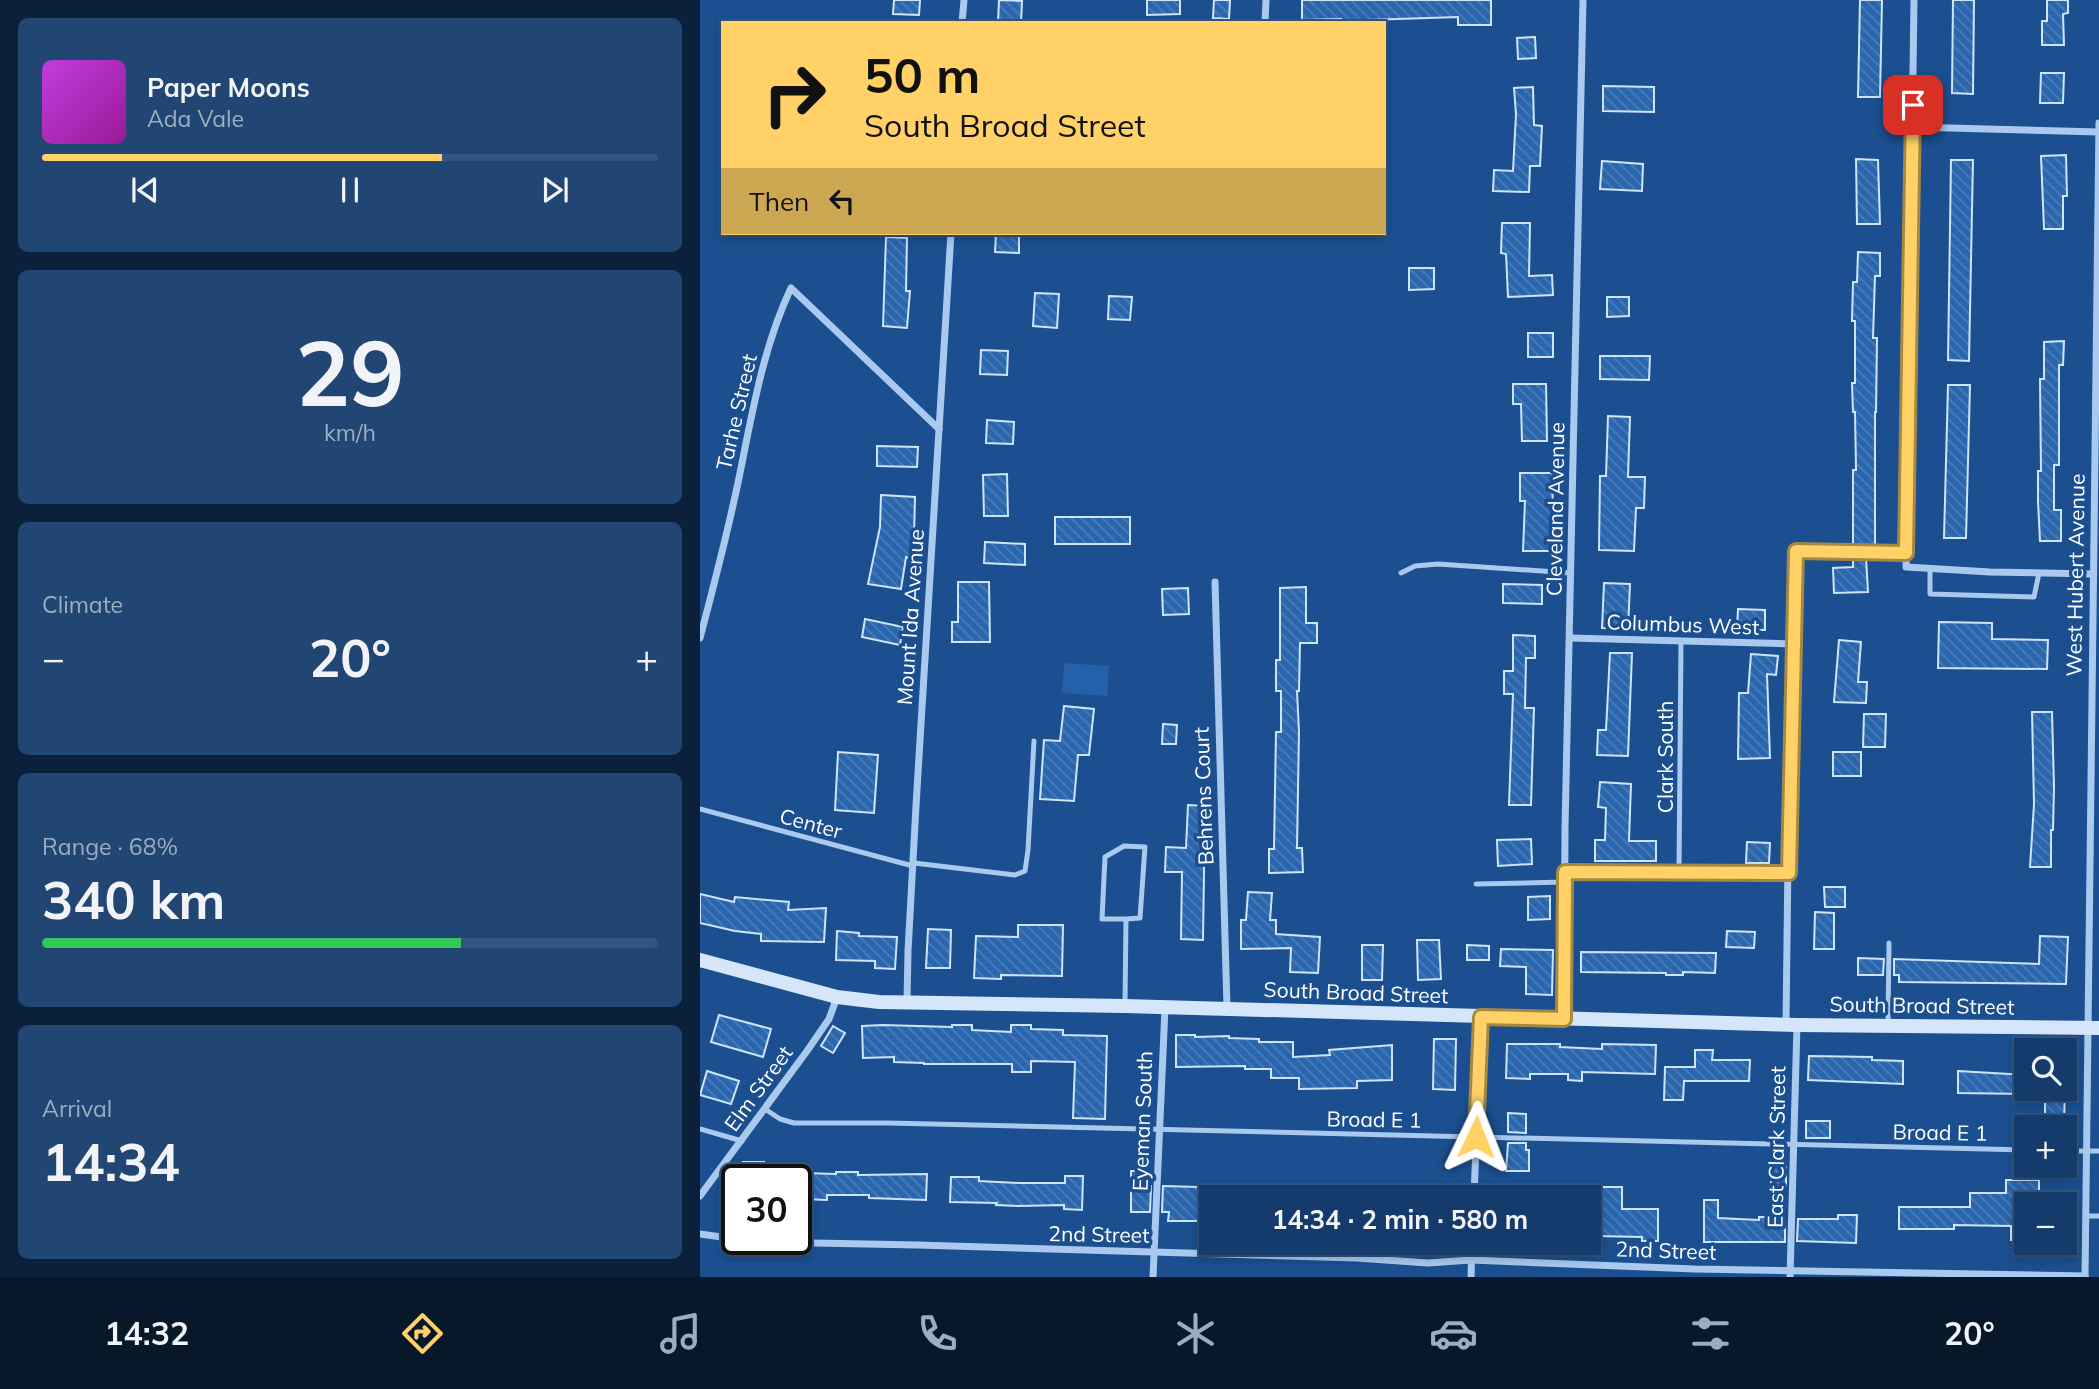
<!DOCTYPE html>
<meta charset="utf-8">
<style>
:root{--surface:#143b6b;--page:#214673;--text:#f1f3f6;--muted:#9dadc1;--line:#33557e;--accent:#ffd166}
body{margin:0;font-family:Mulish,sans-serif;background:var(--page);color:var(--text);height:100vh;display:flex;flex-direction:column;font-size:26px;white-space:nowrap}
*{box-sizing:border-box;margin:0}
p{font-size:23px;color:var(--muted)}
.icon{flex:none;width:38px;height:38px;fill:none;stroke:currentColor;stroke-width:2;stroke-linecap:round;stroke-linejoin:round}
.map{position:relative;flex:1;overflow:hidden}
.details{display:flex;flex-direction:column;gap:18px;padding:18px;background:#0b203b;width:700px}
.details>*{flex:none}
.hud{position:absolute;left:21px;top:21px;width:665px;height:214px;border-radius:0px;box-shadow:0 4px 10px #0003,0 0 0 2px var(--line);background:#ffd166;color:#111;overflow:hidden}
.buttons{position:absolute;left:1314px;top:1038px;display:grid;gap:14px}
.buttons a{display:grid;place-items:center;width:63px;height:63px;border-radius:0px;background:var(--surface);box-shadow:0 4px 10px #0003,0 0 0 2px var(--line);font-size:35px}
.speed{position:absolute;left:21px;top:1164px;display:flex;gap:14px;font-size:35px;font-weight:700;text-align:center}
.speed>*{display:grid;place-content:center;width:91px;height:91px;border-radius:50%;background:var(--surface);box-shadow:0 4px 10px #0003,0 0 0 2px var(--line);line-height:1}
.speed .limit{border:4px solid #111;border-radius:10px;background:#fff;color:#111}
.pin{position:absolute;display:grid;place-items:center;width:60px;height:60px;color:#fff;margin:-30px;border-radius:14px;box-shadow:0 4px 10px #0006}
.me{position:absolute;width:77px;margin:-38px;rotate:2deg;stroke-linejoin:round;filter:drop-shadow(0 0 5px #0008)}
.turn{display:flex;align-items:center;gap:24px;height:147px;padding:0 28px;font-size:32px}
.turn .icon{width:91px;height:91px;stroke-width:2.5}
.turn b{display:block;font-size:49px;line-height:60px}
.then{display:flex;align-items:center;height:66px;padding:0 28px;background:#0003;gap:14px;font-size:26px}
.big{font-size:52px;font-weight:700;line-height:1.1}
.details .widget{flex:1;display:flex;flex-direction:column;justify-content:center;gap:10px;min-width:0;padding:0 24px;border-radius:10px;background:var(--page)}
.details .dial{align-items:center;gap:0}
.dial b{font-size:91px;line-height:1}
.song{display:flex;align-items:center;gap:21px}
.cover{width:84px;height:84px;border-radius:10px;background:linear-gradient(135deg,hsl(290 70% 55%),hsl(300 70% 35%))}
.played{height:7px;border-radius:4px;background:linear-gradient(90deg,var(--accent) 65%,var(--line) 65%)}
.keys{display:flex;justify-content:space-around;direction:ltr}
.heat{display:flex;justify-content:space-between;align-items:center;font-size:38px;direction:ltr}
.charge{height:10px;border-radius:5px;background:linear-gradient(90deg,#34c759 68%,var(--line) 0)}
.trip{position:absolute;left:499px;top:1185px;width:402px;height:70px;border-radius:0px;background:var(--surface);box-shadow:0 4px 10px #0003,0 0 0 2px var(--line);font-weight:700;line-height:70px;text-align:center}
.dock{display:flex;height:112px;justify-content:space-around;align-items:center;background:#08182b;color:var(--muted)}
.dock .icon{width:49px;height:49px}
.dock .current{color:var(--accent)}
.dock b{font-size:32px;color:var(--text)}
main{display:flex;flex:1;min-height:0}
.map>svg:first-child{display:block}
.pitch{fill:#2461a8}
.building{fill:url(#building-back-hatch);stroke:#cfe3fa;stroke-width:2}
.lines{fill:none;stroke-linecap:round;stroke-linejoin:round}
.lane{stroke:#a9c9ee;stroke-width:5}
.street{stroke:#a9c9ee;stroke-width:7}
.secondary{stroke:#d6e6fa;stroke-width:14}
.route-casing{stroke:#a68842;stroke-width:18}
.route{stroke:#ffd166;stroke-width:12}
.labels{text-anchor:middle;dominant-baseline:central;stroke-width:7;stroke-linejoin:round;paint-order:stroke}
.street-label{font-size:21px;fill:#fff;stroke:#1b4f8f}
</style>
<main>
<section class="details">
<div class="widget">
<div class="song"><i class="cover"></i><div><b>Paper Moons</b><p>Ada Vale</p></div></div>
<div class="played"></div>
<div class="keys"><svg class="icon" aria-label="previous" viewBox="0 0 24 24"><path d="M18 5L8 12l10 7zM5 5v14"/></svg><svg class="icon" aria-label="pause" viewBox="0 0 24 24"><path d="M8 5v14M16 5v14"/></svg><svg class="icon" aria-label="next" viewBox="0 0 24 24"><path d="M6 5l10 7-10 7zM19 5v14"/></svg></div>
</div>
<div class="widget dial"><b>29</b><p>km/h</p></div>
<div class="widget"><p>Climate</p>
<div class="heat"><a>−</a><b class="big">20°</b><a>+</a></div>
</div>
<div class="widget"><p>Range · 68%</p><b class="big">340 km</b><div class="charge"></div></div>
<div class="widget"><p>Arrival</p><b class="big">14:34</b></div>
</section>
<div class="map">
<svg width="1399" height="1277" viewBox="0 0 1399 1277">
<defs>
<pattern id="building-back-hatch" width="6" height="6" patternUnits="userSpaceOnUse" patternTransform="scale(1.75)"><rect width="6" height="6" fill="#2a66ad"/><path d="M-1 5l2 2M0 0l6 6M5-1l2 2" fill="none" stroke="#4a7db9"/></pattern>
</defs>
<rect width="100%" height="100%" fill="#1b4f8f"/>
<polygon class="pitch" points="364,663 409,666 407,696 362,693"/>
<g class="building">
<polygon points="194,0 220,0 219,15 193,14"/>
<polygon points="299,0 322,1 321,23 298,23"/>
<polygon points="447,0 480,0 480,14 447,15"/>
<polygon points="514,0 530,0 529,19 513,18"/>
<polygon points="602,0 791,0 791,25 758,25 758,17 668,20 668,23 641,23 641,19 602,20"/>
<polygon points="1160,0 1182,0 1180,97 1158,97"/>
<polygon points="1253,0 1274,0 1273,94 1252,93"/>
<polygon points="1347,0 1368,0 1368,13 1363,14 1364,45 1342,45 1342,21 1347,21"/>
<polygon points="835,37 836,58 818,59 817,38"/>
<polygon points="1341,73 1364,73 1363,103 1340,103"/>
<polygon points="903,86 954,87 954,112 903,111"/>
<polygon points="833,87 834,125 842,126 840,166 830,166 829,192 793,191 794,170 813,171 816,114 814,88"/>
<polygon points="1366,155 1367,196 1363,196 1363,229 1344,229 1341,156"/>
<polygon points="1156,159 1178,160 1180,224 1157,224"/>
<polygon points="1251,160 1273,160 1269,361 1248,360"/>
<polygon points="902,161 943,164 942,191 900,189"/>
<polygon points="802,223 830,223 829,276 852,275 853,295 808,297 806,254 801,253"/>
<polygon points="296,233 319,233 319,253 295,252"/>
<polygon points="186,237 207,238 206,291 210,291 207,328 183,326"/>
<polygon points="1158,252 1180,253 1180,276 1175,276 1173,338 1177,338 1176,412 1175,412 1175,546 1166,547 1153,547 1153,470 1156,470 1155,412 1153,412 1152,383 1155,383 1155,321 1152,321 1153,282 1157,282"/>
<polygon points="709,268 734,268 734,289 709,290"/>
<polygon points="335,293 359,294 357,328 333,326"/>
<polygon points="409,296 432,297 430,320 408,319"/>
<polygon points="907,297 929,297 929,316 907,317"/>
<rect x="828" y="333" width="25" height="24"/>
<polygon points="1364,341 1363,365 1359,365 1359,465 1354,465 1354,510 1361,510 1361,541 1340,541 1338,501 1338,471 1341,471 1340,379 1344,379 1344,342"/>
<polygon points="281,350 308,351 307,375 280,374"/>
<polygon points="900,356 950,356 949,380 900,379"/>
<polygon points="813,384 846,384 847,441 822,441 821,404 813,404"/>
<polygon points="1248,385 1270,385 1266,538 1244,538"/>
<polygon points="908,416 930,417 928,477 945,477 944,508 936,508 934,551 899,550 900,476 906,476"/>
<polygon points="287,420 314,422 313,444 286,443"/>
<polygon points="177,446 218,447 217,467 177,466"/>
<polygon points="820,473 852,473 854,551 823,551 825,501 820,501"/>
<polygon points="307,474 308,516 284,516 283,475"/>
<polygon points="181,495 215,497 214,537 210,558 206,557 201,589 168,584 180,527"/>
<rect x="355" y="517" width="75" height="27"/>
<polygon points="285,542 325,544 325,565 284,563"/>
<polygon points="1153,557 1166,558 1168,592 1134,593 1133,568 1153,567"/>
<polygon points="258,582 289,582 290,642 252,642 252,622 258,622"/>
<polygon points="904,583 930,584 928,629 902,628"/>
<polygon points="803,584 842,585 842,604 803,603"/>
<polygon points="606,587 606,623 617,623 617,643 600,643 599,691 597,691 599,732 597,848 602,848 603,872 569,873 569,849 574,849 576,732 581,732 581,691 576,691 576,660 580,660 580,588"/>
<polygon points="488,588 489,614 463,615 462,589"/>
<polygon points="1038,609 1065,610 1065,630 1037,630"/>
<polygon points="165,619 203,627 200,645 162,637"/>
<polygon points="1239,622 1292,623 1292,639 1348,640 1347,669 1238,668"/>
<polygon points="813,635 835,636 835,658 826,658 825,708 834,708 831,805 809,805 813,694 804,694 804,671 813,671"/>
<polygon points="1139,640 1161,642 1158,682 1167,682 1166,703 1134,702"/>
<polygon points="910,653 932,653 928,756 897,755 898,730 906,730"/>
<polygon points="1051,654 1078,656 1076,675 1067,674 1070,758 1038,759 1039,693 1048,693"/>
<polygon points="364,706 394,709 389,755 378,755 374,801 340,799 344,740 360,741"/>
<polygon points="1332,712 1352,712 1354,787 1353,830 1351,830 1351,867 1330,867 1334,804"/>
<polygon points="1164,714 1186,714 1185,747 1163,747"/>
<polygon points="463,724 477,725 476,744 462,744"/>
<polygon points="138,752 178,755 174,813 135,810"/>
<rect x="1133" y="752" width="28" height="24"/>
<polygon points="900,782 931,784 929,841 956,841 956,861 895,861 895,840 905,840 906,808 898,807"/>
<polygon points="488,805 505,806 503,940 481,939 482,872 465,872 466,847 486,848"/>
<polygon points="831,839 832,864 798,866 797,840"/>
<polygon points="1047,842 1070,843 1069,863 1046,863"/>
<polygon points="1124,887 1145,887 1145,907 1125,907"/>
<polygon points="548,892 572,893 570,920 576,920 576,934 620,937 618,973 590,972 591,948 541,949 541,920 546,920"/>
<polygon points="0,894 34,902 35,897 89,902 88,910 126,908 124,942 61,941 61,934 35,931 0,923"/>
<polygon points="850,896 850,919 828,920 828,897"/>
<polygon points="1115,912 1134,913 1134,949 1114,949"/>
<polygon points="318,925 363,925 362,976 301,975 301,979 274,978 276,936 318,937"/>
<polygon points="228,929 251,930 250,968 226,968"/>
<polygon points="137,931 159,933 159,936 197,937 195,969 175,968 175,961 136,960"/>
<polygon points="1027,931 1055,932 1054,948 1026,947"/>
<polygon points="1340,936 1368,937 1366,984 1199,982 1199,975 1194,975 1194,959 1339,964"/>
<polygon points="717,940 739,940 741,979 718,980"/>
<polygon points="662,945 683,945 682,980 662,980"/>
<polygon points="767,945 789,946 789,960 767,960"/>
<polygon points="801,949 853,950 852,995 826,994 826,967 800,966"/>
<polygon points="881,952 1016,953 1015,973 983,972 983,975 966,975 966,973 881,972"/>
<polygon points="1158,958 1184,959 1183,975 1158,975"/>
<polygon points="19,1015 71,1029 63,1057 11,1042"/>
<polygon points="183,1025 252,1027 252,1025 272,1025 272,1030 311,1032 311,1025 331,1025 331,1029 363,1030 363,1035 407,1036 405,1119 373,1118 375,1062 331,1061 331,1072 312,1072 312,1064 224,1064 224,1063 194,1062 194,1057 163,1058 162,1026"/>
<polygon points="133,1026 145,1033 133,1053 121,1046"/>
<polygon points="476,1035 495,1035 495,1037 529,1036 529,1038 559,1039 559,1042 593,1042 593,1057 630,1055 629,1050 692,1045 692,1080 657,1081 657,1088 599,1089 599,1078 571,1078 571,1069 545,1069 545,1066 476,1067"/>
<polygon points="734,1039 756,1039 755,1090 733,1089"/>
<polygon points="807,1044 860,1044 860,1047 902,1049 902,1044 956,1045 955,1074 882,1072 882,1081 868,1080 868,1074 830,1074 830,1079 806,1078"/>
<polygon points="995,1050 1013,1050 1012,1060 1050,1060 1049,1081 984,1081 983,1100 964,1100 965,1067 995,1067"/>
<polygon points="1109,1056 1172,1057 1172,1060 1203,1061 1203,1084 1108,1080"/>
<polygon points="7,1071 39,1081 31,1104 0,1095"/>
<polygon points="1258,1071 1326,1075 1326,1094 1258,1093"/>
<polygon points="1345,1088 1365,1088 1364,1127 1345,1127"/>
<polygon points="808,1113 826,1114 826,1133 808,1132"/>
<rect x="1106" y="1121" width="24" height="17"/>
<polygon points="808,1143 826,1143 826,1150 829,1150 829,1171 806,1171"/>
<rect x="43" y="1162" width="21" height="18"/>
<rect x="1071" y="1163" width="15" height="23"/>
<polygon points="431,1171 448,1171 448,1186 451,1186 450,1212 431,1212"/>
<polygon points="136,1172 158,1172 158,1175 227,1174 226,1200 169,1198 169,1195 127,1195 127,1200 103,1199 104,1173 136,1174"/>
<polygon points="365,1176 383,1176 382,1210 364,1209 364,1205 318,1206 296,1205 297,1203 250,1202 251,1177 279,1177 279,1181 319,1183 365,1183"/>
<polygon points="1306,1180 1339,1180 1339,1204 1326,1204 1326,1240 1311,1240 1311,1226 1254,1225 1254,1229 1199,1229 1199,1207 1270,1207 1270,1193 1306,1193"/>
<polygon points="499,1184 573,1186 572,1197 511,1197 511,1221 468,1221 469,1212 462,1212 463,1186 499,1187"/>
<polygon points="897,1187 922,1187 922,1209 958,1209 958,1241 942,1241 942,1237 896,1236"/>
<polygon points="1004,1200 1018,1200 1018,1218 1059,1220 1059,1217 1085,1217 1085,1242 1004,1242"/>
<polygon points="1138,1215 1157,1215 1156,1243 1097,1241 1098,1219 1138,1219"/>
</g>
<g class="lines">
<g class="lane">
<polyline points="1096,551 1206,553"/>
<polyline points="1230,568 1230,594 1334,597 1339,573"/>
<polyline points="701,573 715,566 738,564 871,573"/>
<polyline points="0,809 213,866"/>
<polyline points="214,863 315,875 325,871 328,850 334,741"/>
<polyline points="865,872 1089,873"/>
<polyline points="979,872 981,641"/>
<polyline points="776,884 865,882"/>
<polyline points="425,1003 426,919 402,919 405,857 424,846 445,847 440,918 426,919"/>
<polyline points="1188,1024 1189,943"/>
<polyline points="65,1109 80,1119 94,1123 188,1123 1326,1150"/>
<polyline points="0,1129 42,1141"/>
<polyline points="1365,1151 1399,1151"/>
<polyline points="1386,1216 1399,1216"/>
</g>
<g class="street">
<polyline points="1214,0 1206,567 1290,572 1393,574"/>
<polyline points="262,23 264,0"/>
<polyline points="565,23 566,0"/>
<polyline points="1212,127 1399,132"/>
<polyline points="515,582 527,1008"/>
<path d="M0 638C14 585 28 531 39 478 52 414 63 347 91 288L239 429"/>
<polyline points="870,638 1095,644"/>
<polyline points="207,1002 208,951 216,806 251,233"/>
<polyline points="864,1019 865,828 883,0"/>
<polyline points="1086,1024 1089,779 1096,551"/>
<polyline points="0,1196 107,1051 129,1019 137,997"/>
<polyline points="774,1197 781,1017"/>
<polyline points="0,1234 56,1242 218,1245 656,1258 728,1263 771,1260 995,1269 1385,1276"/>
<polyline points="453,1277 465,1008"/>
<polyline points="771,1277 772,1242"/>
<polyline points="1090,1277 1097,1025"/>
<polyline points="1385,1277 1399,123"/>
</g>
<polyline class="secondary" points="0,960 137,997 179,1002 425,1006 1097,1025 1399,1028"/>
</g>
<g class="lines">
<defs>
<polyline id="route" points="776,1137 781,1017 864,1019 865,872 1089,873 1096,551 1206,553 1213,105"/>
</defs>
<use href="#route" class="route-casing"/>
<use href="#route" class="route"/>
</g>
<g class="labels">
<g class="street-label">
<text transform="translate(36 412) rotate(-77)">Tarhe Street</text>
<text transform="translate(855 509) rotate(-89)">Cleveland Avenue</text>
<text transform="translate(1375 575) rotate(-89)">West Hubert Avenue</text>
<text transform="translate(210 617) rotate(-86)">Mount Ida Avenue</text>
<text transform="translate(983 624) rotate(2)">Columbus West</text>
<text transform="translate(965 757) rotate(-90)">Clark South</text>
<text transform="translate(503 796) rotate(-92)">Behrens Court</text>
<text transform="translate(111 823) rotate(15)">Center</text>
<text transform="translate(656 992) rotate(2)">South Broad Street</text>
<text transform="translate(1222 1005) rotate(1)">South Broad Street</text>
<text transform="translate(58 1088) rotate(-54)">Elm Street</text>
<text transform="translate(674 1119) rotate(1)">Broad E 1</text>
<text transform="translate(442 1121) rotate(-88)">Eyeman South</text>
<text transform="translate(1240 1132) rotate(1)">Broad E 1</text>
<text transform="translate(1076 1147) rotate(-89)">East Clark Street</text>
<text transform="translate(399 1234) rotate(1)">2nd Street</text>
<text transform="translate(966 1250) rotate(2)">2nd Street</text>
</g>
</g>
</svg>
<div class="buttons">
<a><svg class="icon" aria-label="search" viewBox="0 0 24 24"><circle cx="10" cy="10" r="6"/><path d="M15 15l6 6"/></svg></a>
<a>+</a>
<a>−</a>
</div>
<div class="speed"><div class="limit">30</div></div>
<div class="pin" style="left:1213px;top:105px;background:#d93025"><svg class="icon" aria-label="arrive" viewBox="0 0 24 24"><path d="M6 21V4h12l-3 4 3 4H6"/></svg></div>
<svg class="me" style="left:776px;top:1137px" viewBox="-20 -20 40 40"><path d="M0-17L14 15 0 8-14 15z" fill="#ffd166" stroke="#fff" stroke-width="4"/></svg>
<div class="trip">14:34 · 2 min · 580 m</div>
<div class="hud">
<div class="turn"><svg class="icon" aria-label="right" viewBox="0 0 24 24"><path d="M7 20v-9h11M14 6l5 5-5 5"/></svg><div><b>50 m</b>South Broad Street</div></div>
<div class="then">Then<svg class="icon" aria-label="left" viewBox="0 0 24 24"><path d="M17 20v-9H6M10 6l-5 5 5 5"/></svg></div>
</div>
</div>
</main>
<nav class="dock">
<b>14:32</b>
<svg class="icon current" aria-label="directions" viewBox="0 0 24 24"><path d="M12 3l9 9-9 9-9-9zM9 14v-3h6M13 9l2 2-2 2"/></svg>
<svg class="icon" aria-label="music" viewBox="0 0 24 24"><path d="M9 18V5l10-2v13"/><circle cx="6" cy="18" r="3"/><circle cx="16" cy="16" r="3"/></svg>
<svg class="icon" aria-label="phone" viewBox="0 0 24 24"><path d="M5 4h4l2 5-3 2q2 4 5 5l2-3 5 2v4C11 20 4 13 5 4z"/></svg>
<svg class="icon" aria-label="climate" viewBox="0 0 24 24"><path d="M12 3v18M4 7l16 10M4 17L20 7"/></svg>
<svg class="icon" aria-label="car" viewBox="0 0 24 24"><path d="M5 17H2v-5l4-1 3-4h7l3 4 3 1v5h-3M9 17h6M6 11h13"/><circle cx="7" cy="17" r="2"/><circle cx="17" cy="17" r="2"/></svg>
<svg class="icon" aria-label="filters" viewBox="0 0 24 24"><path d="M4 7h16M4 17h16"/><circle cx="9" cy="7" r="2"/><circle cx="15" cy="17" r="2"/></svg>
<b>20°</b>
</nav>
